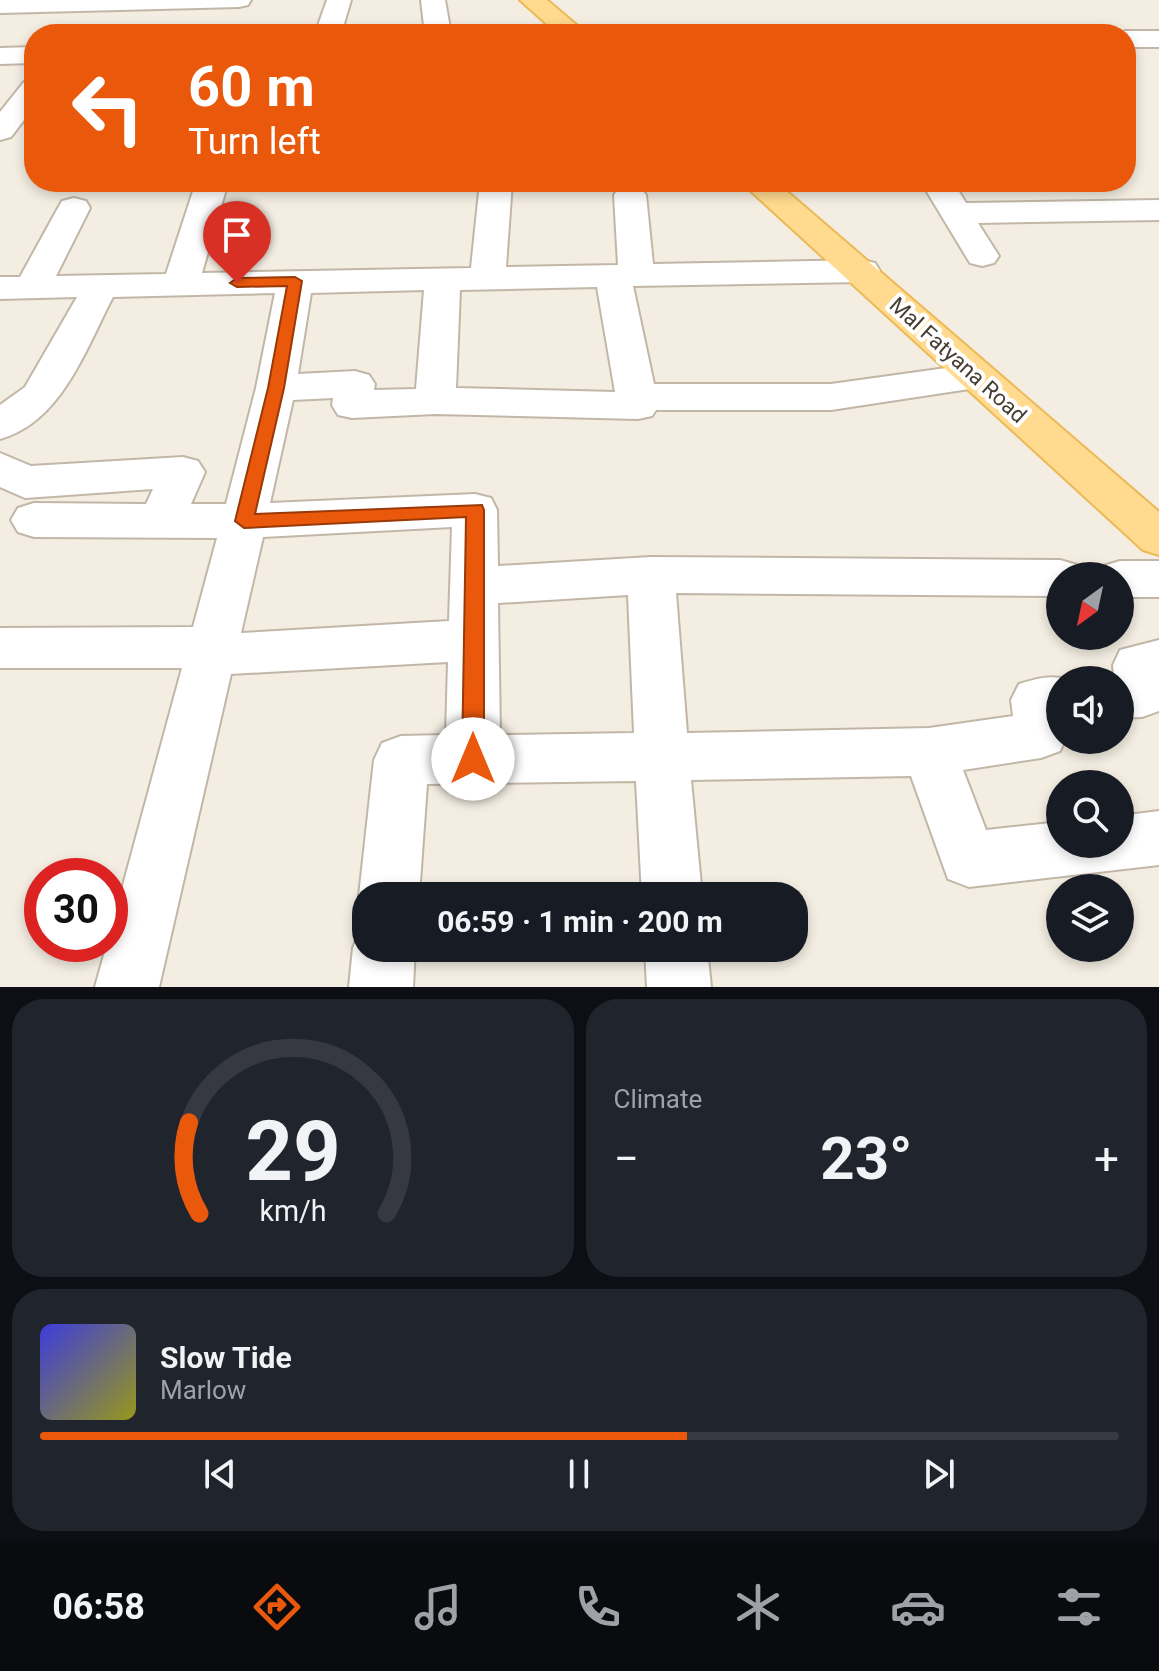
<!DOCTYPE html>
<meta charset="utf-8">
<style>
:root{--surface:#171b24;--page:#20242c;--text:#f1f3f6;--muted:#9ea1a6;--line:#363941;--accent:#ea580c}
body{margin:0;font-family:Roboto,sans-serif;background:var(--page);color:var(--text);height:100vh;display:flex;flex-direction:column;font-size:30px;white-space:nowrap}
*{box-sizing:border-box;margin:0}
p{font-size:26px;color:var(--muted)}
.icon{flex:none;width:44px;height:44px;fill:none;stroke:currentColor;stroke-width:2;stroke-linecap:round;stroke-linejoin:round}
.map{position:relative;height:987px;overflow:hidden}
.details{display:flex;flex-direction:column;gap:12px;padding:12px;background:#0d0f14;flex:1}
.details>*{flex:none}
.top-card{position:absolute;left:24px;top:24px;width:1112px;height:168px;border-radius:32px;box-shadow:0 4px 12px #0003;background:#ea580c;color:#fff;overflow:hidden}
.needle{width:52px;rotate:213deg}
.controls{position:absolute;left:1046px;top:562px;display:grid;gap:16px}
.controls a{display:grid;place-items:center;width:88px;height:88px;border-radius:50%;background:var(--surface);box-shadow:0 4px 12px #0003;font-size:40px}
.speed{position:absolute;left:24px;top:858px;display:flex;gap:16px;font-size:40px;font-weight:700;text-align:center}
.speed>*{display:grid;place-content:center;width:104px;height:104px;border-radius:50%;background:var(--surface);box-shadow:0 4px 12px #0003;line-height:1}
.speed .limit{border:12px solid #d22;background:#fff;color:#111}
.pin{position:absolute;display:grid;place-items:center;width:68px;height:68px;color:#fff;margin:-82px -34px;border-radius:50% 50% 50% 0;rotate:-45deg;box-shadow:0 0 8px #0007}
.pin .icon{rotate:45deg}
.me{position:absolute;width:88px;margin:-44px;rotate:0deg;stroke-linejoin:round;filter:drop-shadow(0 0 6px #0008)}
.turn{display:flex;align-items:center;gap:28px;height:168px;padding:0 32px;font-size:36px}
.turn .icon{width:104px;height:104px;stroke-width:2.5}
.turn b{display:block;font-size:56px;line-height:68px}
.big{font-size:60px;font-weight:700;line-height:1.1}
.details .card{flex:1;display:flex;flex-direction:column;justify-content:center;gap:12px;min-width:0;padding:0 28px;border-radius:32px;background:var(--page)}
.details .dial{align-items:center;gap:0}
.dial svg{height:208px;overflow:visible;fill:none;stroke:var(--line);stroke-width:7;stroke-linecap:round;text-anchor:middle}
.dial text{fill:var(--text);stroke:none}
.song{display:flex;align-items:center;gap:24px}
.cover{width:96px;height:96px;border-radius:12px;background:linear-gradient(135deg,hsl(240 70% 55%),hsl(60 70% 35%))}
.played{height:8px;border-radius:4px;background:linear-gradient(90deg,var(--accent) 60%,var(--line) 60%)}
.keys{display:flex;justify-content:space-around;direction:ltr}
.heat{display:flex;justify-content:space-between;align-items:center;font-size:44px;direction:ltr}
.details .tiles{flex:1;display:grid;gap:12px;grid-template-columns:1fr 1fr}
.card:last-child{grid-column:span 2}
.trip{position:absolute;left:352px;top:882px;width:456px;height:80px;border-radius:32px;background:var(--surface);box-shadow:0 4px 12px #0003;font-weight:700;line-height:80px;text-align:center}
.menu{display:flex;height:128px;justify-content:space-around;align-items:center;background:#090b0e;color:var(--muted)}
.menu .icon{width:56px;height:56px}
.menu .active{color:var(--accent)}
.menu b{font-size:36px;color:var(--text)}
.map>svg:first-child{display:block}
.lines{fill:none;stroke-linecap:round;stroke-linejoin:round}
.minor-casing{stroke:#c2b7a7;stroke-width:4}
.major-casing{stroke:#edb955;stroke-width:4}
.minor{fill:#fff;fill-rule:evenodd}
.major{fill:#ffda8f;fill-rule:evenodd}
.route{fill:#ea580c;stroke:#983908;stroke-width:2}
.labels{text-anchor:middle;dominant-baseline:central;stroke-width:8;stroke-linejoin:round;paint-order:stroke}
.street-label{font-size:22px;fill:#453d32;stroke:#fff}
</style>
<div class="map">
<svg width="1159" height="987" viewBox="0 0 1159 987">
<rect width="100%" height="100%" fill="#f3ede2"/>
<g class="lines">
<defs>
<g id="minor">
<polygon points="0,0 251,0 248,5 239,7 0,13"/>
<polygon points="327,0 351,0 341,34 315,34"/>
<polygon points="421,0 445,0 451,34 425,34"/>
<polygon points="1126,31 1159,31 1159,47 1126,47 1126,34 1116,34"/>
<polygon points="34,47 34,63 0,64 0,48"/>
<polygon points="34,79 34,107 11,137 0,140 0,112 24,82"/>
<path d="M196 182H228L202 273 471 268 480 182H512L506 267 618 265 614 195 619 188 630 185 641 188 646 195 653 264 862 260 875 263 880 271 875 279 862 282 633 286 654 384H831L975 364 989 368 995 377 989 386 831 410H656L652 416 638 419 435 414 352 418 338 415 332 405 333 398 293 400 270 503 475 494 491 498 497 510 498 566 651 557 1060 560 1077 565 1083 576H1060V596L676 593 687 733 929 728 1013 716 1011 700 1019 684C1035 679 1052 674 1069 680H1060V740H1065L1060 751 1041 758 963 770 986 830 1060 822V844H1120V816L1159 811V865L969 887 948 879 911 776 691 780 702 896H642L636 781 427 784 419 896H366V912L359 896 374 760 382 743 401 736 446 735 448 662 231 674 159 987H95L107 944H110V933L182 668H0V628L193 627 217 538 34 537 18 532 11 520 18 508 34 503 146 504 153 489 25 498 0 487V453L31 466 183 457 198 461 205 472 191 504H226L256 388 275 293 113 297C86 348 62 422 0 439V405L25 387 77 297 0 299V277H20L58 208 62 201 74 198 86 201 90 208 56 276 166 274ZM597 287 615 392 456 388 460 290ZM424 290 416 389 374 390 375 384 369 375 355 371 298 374 311 293ZM452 527 449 621 241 633 263 537ZM628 595 634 733 500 735 498 603Z"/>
<polygon points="921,182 953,182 966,203 1159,200 1159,220 978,223 999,256 994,263 982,266 970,263"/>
<polygon points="1120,561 1159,561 1159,597 1120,597 1120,576 1098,576 1103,566"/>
<polygon points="1159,640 1159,711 1142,717 1120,718 1120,680 1103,680 1114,676 1113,665 1120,650"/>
<polygon points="366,925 366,948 415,948 413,987 349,987 353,948 362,926"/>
<polygon points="645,948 707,948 711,987 647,987"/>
</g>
<g id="major">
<polygon points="520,0 547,0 587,34 558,34"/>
<polygon points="741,182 776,182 1159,512 1159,555 1143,550"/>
</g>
</defs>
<use href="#minor" class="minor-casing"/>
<use href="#major" class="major-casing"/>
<use href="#minor" class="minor"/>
<use href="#major" class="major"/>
</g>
<polygon class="route" points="295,277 302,281 284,388 255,514 482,505 484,510 484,759 481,766 473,769 465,766 462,759 466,517 244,528 235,521 268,388 287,286 237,287 230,283 237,278"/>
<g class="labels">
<g class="street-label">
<text transform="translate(958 360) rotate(42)">Mal Fatyana Road</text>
</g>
</g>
</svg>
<div class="controls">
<a><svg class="needle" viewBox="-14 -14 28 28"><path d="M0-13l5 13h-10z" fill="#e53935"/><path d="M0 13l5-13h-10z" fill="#9ea1a6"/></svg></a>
<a><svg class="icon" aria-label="sound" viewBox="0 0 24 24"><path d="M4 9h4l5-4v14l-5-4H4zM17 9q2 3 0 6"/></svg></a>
<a><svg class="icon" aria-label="search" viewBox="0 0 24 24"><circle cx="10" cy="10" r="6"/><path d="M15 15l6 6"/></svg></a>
<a><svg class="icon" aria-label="layers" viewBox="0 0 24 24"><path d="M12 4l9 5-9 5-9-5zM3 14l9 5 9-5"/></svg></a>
</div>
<div class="speed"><div class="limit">30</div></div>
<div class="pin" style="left:237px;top:283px;background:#d93025"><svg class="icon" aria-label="arrive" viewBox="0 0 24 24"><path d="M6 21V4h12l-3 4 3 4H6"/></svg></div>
<svg class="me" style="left:473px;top:759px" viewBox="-20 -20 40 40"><circle r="19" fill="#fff"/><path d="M0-13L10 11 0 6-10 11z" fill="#ea580c"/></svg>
<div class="trip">06:59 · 1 min · 200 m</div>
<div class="top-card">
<div class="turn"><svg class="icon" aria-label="left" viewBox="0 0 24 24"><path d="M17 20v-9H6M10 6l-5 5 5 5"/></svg><div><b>60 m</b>Turn left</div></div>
</div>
</div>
<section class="details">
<div class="tiles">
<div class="card dial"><svg viewBox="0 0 100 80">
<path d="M14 69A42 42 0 1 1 86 69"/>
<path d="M14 69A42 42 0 0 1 10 34" stroke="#ea580c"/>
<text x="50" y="56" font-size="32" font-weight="700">29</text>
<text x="50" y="72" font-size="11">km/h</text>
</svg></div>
<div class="card"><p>Climate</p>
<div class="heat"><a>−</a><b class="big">23°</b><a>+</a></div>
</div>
<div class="card">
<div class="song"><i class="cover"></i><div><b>Slow Tide</b><p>Marlow</p></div></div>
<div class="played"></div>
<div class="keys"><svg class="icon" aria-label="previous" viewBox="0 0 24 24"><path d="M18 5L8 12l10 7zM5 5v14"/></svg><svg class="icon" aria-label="pause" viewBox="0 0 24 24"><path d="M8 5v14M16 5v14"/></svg><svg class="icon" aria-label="next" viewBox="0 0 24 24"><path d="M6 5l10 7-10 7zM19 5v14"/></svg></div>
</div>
</div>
</section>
<nav class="menu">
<b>06:58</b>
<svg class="icon active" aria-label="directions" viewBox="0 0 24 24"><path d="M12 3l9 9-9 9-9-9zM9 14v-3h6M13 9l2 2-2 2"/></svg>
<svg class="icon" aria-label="music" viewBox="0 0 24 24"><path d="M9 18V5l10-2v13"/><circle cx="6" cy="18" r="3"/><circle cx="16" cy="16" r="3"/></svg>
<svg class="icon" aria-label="phone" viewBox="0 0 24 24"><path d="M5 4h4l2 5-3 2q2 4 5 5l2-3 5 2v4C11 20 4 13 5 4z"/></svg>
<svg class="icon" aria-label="climate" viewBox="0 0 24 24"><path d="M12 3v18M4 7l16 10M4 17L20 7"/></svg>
<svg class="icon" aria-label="car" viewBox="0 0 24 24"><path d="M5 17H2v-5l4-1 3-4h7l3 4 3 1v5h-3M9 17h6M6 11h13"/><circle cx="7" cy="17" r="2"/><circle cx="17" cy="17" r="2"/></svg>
<svg class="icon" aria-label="filters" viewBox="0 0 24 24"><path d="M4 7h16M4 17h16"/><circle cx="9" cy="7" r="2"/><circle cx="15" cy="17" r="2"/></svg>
</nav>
